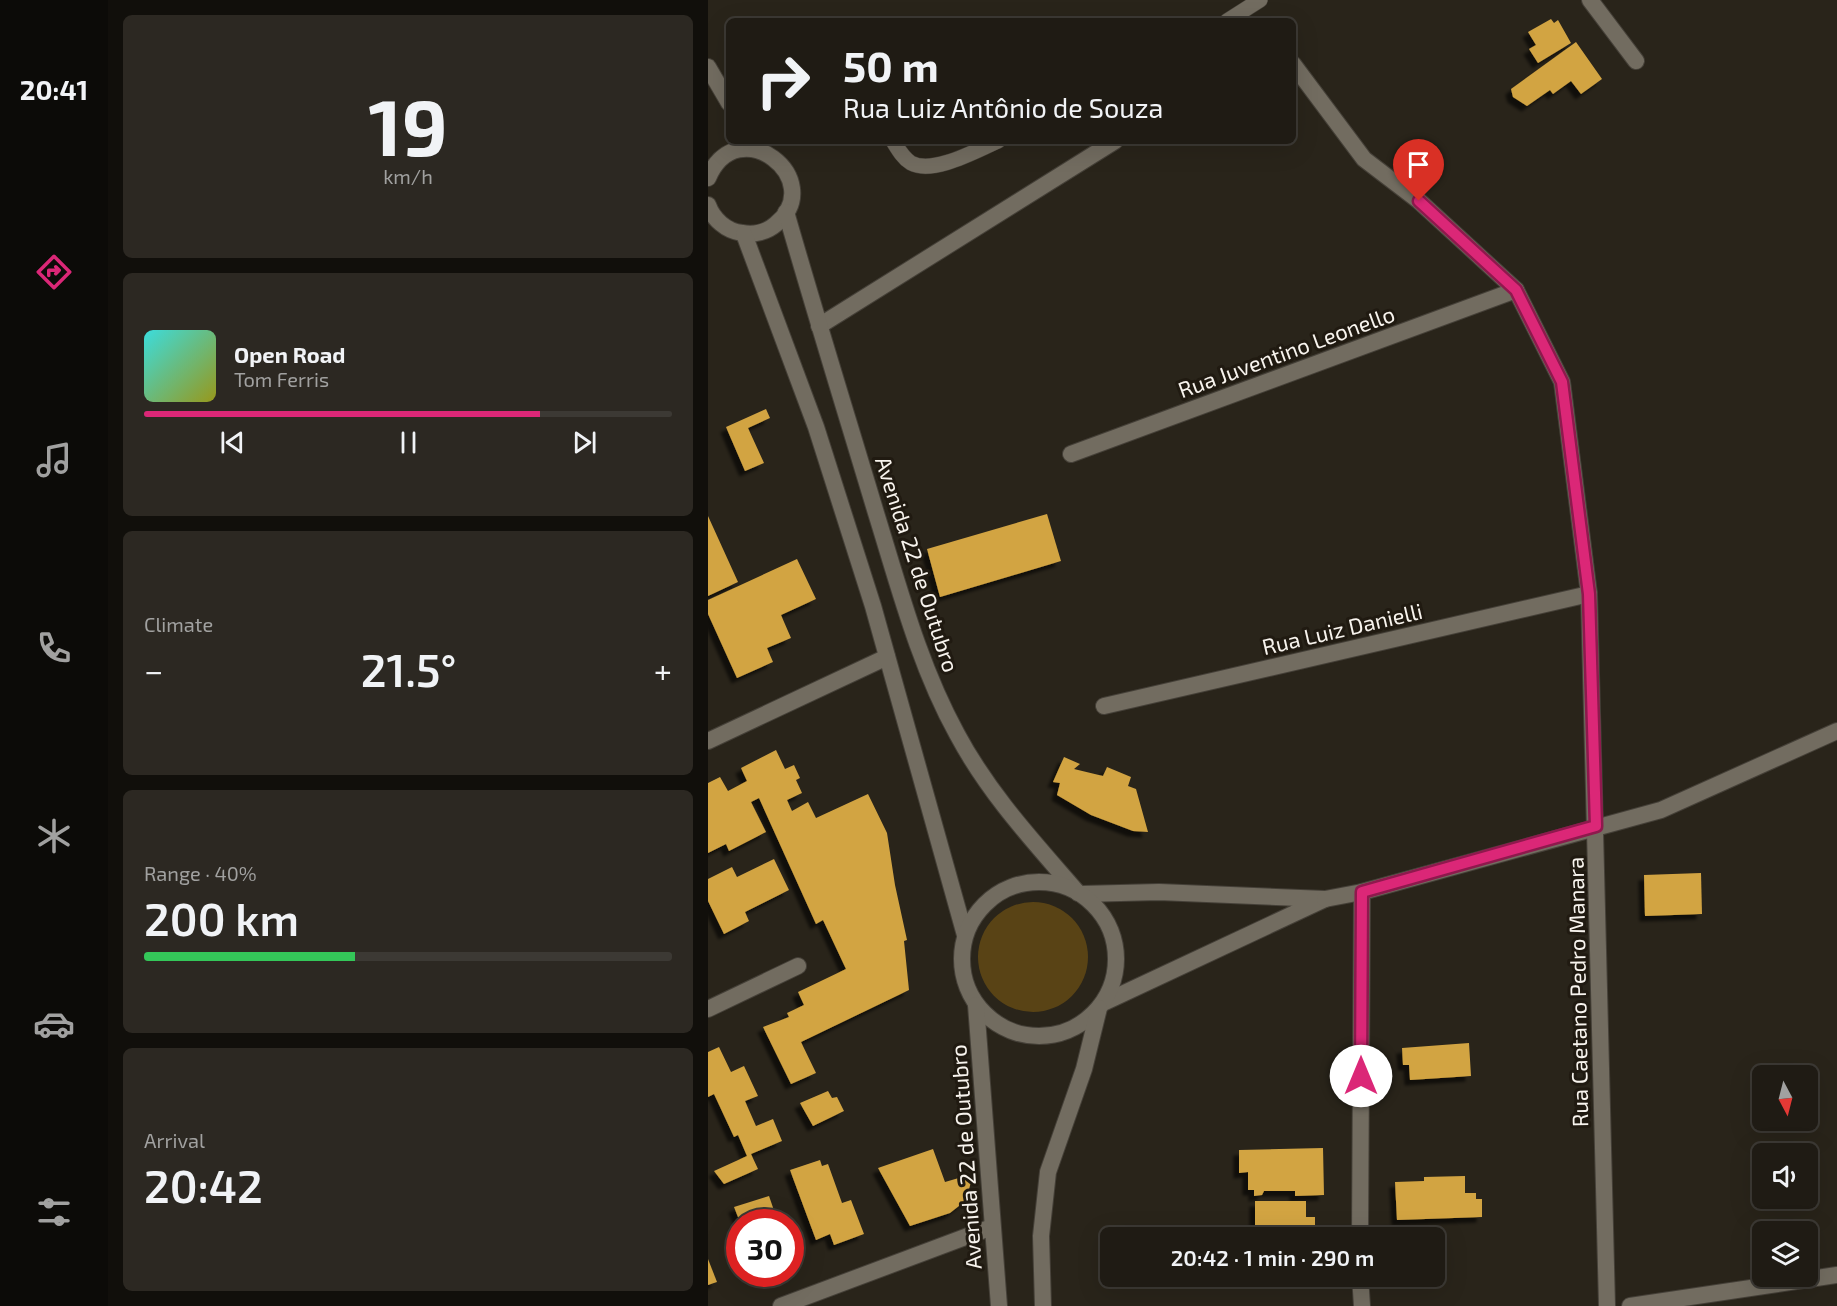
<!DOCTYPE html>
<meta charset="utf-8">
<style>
:root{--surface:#1f1b14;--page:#2c2822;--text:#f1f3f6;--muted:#a1a1a0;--line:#3c3934;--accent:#db2777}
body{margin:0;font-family:"Exo 2",sans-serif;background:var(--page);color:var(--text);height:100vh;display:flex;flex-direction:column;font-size:22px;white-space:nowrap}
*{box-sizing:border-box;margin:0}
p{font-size:20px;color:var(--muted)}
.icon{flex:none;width:33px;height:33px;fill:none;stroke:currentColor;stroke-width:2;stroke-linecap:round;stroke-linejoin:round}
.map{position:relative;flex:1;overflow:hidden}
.details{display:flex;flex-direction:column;gap:15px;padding:15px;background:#110f0b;width:600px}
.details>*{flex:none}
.top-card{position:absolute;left:18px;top:18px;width:570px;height:126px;border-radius:9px;box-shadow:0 6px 24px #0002,0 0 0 2px var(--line);background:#1f1b14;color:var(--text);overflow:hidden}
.needle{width:39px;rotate:173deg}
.buttons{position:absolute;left:1044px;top:1065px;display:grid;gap:12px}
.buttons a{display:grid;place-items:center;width:66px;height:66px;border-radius:9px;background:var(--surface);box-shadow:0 6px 24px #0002,0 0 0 2px var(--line);font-size:30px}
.speed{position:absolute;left:18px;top:1209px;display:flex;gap:12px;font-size:30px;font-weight:700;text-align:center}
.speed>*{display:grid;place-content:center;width:78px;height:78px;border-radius:50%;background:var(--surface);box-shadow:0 6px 24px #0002,0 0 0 2px var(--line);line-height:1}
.speed .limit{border:9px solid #d22;background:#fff;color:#111}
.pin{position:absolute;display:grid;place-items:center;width:51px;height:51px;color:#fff;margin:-62px -26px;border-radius:50% 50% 50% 0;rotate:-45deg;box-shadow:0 0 6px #0007}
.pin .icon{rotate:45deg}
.me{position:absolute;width:66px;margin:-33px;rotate:0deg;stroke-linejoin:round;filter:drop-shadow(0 0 4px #0008)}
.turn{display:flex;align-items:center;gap:21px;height:126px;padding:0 18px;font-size:27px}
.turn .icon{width:78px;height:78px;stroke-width:2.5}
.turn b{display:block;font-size:42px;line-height:51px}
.big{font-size:45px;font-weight:600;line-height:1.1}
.details .widget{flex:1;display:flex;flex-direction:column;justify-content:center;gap:9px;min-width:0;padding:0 21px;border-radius:9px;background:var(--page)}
.details .dial{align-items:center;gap:0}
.dial b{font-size:78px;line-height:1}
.song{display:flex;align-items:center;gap:18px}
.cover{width:72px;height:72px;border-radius:9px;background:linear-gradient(135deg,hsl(180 70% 55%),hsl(60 70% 35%))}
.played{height:6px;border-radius:3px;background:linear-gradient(90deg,var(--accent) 75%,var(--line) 75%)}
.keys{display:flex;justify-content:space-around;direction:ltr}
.heat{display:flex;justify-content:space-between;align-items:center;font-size:33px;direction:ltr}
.charge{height:9px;border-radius:4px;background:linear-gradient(90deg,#34c759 40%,var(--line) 0)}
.trip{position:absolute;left:392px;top:1227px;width:345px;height:60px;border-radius:9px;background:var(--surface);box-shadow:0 6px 24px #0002,0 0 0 2px var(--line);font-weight:600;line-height:60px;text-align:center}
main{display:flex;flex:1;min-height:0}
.dock{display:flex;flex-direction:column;width:108px;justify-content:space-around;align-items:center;background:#0c0b08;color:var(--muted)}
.dock .icon{width:42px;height:42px}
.dock .active{color:var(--accent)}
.dock b{font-size:27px;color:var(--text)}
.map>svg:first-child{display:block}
.green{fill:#594315}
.building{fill:#d2a443;filter:url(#shadow)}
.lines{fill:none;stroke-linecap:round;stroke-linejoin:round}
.service-casing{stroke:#454038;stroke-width:16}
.minor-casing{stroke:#454038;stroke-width:18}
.tertiary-casing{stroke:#454038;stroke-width:18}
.service{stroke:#726c60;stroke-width:15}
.minor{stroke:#726c60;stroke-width:16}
.tertiary{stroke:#726c60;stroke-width:16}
.route-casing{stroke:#8e194d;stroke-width:15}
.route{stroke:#db2777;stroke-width:10}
.labels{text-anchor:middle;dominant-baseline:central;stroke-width:6;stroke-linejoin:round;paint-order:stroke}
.street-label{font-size:22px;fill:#f8f4ee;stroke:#201a11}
</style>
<main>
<nav class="dock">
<b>20:41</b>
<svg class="icon active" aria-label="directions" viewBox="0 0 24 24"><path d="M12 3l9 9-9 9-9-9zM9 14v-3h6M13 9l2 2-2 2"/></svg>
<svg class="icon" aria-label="music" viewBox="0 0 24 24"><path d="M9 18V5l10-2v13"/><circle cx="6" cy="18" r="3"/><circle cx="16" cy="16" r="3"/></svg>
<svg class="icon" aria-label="phone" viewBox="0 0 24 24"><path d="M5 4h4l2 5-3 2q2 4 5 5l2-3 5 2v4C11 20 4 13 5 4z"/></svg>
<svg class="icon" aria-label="climate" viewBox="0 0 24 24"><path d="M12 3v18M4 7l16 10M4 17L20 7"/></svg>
<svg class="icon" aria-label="car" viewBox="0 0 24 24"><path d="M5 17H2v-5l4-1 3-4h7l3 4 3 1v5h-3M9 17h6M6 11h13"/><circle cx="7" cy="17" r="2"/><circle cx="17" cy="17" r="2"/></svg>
<svg class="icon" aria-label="filters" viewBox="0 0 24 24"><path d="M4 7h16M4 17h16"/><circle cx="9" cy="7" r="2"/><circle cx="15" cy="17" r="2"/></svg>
</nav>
<section class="details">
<div class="widget dial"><b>19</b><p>km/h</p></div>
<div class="widget">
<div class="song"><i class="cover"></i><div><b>Open Road</b><p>Tom Ferris</p></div></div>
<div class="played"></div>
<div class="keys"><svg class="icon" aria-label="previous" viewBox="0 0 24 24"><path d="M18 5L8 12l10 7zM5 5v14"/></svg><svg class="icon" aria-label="pause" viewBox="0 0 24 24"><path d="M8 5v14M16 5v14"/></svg><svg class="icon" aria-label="next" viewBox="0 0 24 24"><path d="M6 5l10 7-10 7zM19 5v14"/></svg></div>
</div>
<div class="widget"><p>Climate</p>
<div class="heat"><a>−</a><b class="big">21.5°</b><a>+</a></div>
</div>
<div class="widget"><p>Range · 40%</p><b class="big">200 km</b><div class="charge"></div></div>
<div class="widget"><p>Arrival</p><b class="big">20:42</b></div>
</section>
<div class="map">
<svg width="1129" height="1306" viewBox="0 0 1129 1306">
<defs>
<filter id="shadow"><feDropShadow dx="-5.5" dy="5.5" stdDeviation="1.5" flood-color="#0009"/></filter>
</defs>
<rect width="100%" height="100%" fill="#29241a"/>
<circle class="green" cx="325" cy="957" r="55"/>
<g class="building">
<polygon points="843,19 846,23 850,20 863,43 830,63 821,49 828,45 820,32"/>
<polygon points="868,42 894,79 873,94 863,81 845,94 842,90 819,106 805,97 803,89"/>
<polygon points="58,409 62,418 40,428 56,463 37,471 18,427"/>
<polygon points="339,514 353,561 232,597 219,549"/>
<polygon points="0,516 30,582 0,596"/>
<polygon points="89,559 108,599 73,615 83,638 59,648 65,662 29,678 0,614 0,600"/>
<polygon points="68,750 77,769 86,765 92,778 88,780 94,793 79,800 84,811 100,802 108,818 160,794 179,833 187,885 199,940 196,941 201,990 93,1042 108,1073 83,1084 55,1027 81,1017 79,1013 96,1005 90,992 138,969 115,920 108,924 51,798 43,802 58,832 21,851 18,844 0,853 0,783 12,777 20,791 39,781 33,768"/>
<polygon points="356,757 372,764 366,769 395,776 399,767 423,777 420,786 428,789 440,832 425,831 383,815 349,795 352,783 345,782"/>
<polygon points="66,859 81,890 37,912 41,921 16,934 0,901 0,879 24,867 29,877"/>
<polygon points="993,873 994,914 937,916 936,875"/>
<polygon points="761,1043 763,1076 702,1080 701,1065 695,1065 694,1048"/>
<polygon points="11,1047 23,1072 36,1066 50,1096 37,1101 48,1126 65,1119 74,1141 43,1154 50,1169 16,1184 6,1171 39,1156 30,1135 26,1137 6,1094 0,1097 0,1052"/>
<polygon points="120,1091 124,1098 129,1097 136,1111 105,1126 92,1103"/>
<polygon points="615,1148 616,1195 587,1196 587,1191 556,1191 554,1195 546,1196 546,1190 540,1190 540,1172 531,1173 531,1150"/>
<polygon points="225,1149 237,1182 261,1175 263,1182 260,1193 256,1202 242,1213 202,1226 170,1168"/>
<polygon points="112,1160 114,1166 120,1164 134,1203 143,1200 156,1234 126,1245 122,1234 108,1240 82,1170"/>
<polygon points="757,1176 757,1193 768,1193 768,1199 774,1199 774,1217 689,1220 687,1182 716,1181 716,1177"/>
<polygon points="61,1196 70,1222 32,1222 26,1207"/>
<polygon points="547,1201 598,1201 598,1217 607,1217 607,1238 547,1238"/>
<polygon points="0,1259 9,1282 0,1285"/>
</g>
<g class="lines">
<defs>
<g id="service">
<polyline points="519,21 552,0"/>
<path d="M185 141C190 149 195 158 203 163 225 175 269 150 290 141"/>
</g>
<g id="minor">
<polyline points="882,0 928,61"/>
<polyline points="585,64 656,159 711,201 808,290 854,382 881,594 899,1306"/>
<polyline points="111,326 407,141"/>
<polyline points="363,454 808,290"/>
<polyline points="396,706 881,594"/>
<polyline points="0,741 179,657"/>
<polyline points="373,894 451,892 617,899 395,1003"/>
<polyline points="617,899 654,892 953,810 1129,731"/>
<polyline points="0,1009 90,966"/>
<polyline points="652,1238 654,892"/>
<polyline points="652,1276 654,1306"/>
<polyline points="73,1306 284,1227"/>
<polyline points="922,1306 1129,1275"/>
</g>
<g id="tertiary">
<polyline points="0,67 21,103"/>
<path d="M0 178C30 108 121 180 68 224 59 232 46 235 34 233 18 231 5 219 0 205"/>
<path d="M78 212C107 313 138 413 168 513 191 587 211 665 249 734 281 794 326 842 370 893"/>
<polyline points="36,234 108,427 165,606 257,935"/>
<circle cx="331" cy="959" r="77"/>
<polyline points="268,1005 291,1306"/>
<polyline points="335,1306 333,1236 340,1172 376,1069 391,1008"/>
</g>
</defs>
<use href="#service" class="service-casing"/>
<use href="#minor" class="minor-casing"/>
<use href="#tertiary" class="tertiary-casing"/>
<use href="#service" class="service"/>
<use href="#minor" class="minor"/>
<use href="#tertiary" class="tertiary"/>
</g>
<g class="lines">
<defs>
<polyline id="route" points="653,1076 654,892 888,826 881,594 854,382 808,290 711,201"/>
</defs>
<use href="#route" class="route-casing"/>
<use href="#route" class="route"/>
</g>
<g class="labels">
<g class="street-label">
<text transform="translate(578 351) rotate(-20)">Rua Juventino Leonello</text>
<text transform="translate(210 564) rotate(72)">Avenida 22 de Outubro</text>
<text transform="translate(634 628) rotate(-13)">Rua Luiz Danielli</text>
<text transform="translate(869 992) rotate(-91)">Rua Caetano Pedro Manara</text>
<text transform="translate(257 1157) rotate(-94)">Avenida 22 de Outubro</text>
</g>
</g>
</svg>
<div class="buttons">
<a><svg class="needle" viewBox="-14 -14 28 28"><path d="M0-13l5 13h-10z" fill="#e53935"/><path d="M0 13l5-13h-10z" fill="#a1a1a0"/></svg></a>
<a><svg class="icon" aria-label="sound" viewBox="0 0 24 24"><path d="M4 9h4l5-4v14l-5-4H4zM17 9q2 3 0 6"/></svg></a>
<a><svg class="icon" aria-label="layers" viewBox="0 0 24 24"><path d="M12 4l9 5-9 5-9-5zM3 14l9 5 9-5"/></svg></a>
</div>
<div class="speed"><div class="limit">30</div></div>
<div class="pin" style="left:711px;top:201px;background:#d93025"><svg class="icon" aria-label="arrive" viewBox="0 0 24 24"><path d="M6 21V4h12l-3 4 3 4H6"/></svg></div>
<svg class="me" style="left:653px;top:1076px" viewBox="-20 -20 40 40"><circle r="19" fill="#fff"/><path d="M0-13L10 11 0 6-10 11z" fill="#db2777"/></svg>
<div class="trip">20:42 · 1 min · 290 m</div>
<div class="top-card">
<div class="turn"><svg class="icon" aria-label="right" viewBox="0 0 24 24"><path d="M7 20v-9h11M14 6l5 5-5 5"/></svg><div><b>50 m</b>Rua Luiz Antônio de Souza</div></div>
</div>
</div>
</main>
